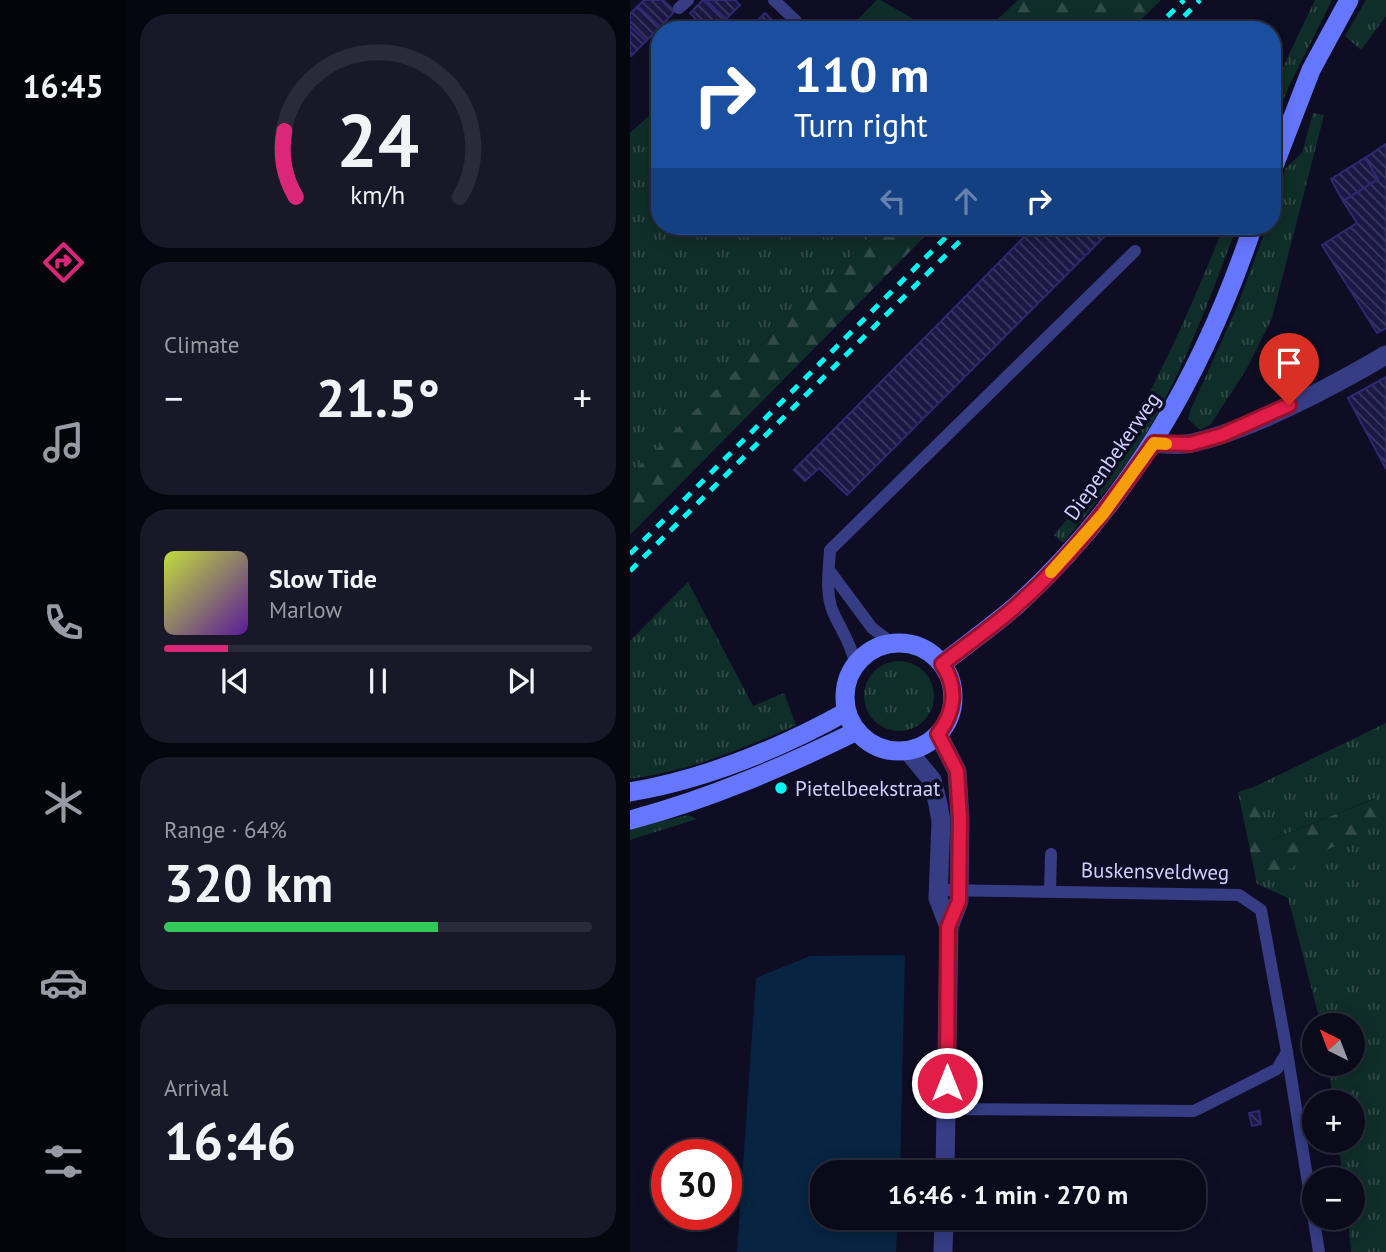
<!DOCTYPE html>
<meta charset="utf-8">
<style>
:root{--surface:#0a0a1b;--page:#181828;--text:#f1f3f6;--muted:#999aa3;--line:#2a2b3a;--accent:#db2777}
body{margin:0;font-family:"PT Sans",sans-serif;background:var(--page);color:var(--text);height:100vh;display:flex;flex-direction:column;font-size:26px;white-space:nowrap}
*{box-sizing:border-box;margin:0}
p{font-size:23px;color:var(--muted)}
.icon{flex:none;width:38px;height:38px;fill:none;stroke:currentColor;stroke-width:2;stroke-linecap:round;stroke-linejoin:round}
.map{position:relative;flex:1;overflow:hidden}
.sheet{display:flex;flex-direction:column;gap:14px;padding:14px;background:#06060f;width:504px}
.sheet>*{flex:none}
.guide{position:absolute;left:21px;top:21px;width:630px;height:214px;border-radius:28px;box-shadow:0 4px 18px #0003,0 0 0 2px var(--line);background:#1a4fa0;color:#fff;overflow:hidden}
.needle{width:46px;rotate:318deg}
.tools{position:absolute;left:672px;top:1013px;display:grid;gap:14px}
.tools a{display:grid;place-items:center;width:63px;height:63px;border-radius:50%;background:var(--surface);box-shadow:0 4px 18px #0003,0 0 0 2px var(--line);font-size:35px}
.speed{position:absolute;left:21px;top:1139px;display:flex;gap:14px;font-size:35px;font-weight:700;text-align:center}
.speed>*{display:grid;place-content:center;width:91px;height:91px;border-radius:50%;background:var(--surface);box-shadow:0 4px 18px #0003,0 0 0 2px var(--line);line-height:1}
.speed .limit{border:10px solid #d22;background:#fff;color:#111}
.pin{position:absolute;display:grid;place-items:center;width:60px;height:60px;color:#fff;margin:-72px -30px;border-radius:50% 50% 50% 0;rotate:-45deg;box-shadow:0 0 7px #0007}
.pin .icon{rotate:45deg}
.me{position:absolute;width:77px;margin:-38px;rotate:0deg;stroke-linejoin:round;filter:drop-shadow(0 0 5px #0008)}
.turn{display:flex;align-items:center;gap:24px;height:147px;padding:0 28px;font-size:32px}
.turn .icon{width:91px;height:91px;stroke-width:2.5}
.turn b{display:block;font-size:49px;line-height:60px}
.lanes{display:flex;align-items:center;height:66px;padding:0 28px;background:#0003;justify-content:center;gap:35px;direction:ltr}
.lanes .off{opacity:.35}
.big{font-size:52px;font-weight:700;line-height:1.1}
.sheet .tile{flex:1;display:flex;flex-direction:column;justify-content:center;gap:10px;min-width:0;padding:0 24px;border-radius:28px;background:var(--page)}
.sheet .dial{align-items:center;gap:0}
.dial svg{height:182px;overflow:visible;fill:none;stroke:var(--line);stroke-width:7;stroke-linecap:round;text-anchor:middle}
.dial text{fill:var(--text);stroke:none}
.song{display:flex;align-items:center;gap:21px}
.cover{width:84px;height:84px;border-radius:10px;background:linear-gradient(135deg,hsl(70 70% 55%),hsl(270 70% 35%))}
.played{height:7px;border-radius:4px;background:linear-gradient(90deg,var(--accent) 15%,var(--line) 15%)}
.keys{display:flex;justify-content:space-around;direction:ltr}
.heat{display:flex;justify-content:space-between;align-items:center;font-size:38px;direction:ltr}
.charge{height:10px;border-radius:5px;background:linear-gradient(90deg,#34c759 64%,var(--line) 0)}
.trip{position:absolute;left:180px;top:1160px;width:396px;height:70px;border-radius:28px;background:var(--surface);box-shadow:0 4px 18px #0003,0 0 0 2px var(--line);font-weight:700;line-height:70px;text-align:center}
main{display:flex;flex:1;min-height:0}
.tab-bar{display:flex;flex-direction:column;width:126px;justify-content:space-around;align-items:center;background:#04040b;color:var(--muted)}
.tab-bar .icon{width:49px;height:49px}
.tab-bar .on{color:var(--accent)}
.tab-bar b{font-size:32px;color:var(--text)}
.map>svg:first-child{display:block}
.grass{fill:url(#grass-tufts)}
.forest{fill:url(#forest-firs)}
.water{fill:#072442}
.building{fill:url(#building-back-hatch);stroke:#2e2973;stroke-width:2}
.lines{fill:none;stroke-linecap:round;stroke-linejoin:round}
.service{stroke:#363d85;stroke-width:12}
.minor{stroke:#363d85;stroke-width:19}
.secondary{stroke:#67f;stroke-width:19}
.rail{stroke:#00faf2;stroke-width:5;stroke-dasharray:10 9;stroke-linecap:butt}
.route-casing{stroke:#92132f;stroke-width:18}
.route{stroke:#e11d48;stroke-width:12}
.slow{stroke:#f59e0b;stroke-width:12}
.poi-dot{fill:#00faf2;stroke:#0e0d24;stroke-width:2.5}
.labels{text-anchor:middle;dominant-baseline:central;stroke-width:7;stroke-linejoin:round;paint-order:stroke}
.street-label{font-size:21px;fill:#cfd0ff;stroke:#0e0d24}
.poi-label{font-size:21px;fill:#cfd0ff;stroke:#0e0d24;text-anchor:start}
</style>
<main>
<nav class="tab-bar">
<b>16:45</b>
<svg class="icon on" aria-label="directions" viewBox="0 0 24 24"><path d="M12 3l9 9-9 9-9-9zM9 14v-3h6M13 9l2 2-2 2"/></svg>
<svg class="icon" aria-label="music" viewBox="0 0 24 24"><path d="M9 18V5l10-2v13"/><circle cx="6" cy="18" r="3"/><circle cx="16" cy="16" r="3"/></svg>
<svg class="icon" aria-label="phone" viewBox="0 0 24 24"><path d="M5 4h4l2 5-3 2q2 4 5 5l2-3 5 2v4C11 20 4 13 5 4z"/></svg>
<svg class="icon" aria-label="climate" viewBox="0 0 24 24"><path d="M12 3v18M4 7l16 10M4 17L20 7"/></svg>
<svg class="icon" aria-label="car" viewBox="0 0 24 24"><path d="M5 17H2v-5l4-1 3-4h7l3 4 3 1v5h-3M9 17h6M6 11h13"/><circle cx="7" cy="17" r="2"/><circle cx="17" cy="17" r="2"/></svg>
<svg class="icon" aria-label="filters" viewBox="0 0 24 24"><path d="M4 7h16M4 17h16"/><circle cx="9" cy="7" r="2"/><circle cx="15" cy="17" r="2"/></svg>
</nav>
<section class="sheet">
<div class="tile dial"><svg viewBox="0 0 100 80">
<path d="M14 69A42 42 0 1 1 86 69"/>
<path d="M14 69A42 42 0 0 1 9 40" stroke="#db2777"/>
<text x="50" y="56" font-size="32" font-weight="700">24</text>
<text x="50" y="72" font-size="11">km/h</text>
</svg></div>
<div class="tile"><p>Climate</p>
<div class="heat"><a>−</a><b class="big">21.5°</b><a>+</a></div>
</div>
<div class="tile">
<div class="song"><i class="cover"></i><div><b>Slow Tide</b><p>Marlow</p></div></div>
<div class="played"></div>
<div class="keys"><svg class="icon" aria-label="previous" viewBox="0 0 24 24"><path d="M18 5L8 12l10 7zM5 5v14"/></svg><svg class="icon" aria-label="pause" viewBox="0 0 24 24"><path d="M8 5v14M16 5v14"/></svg><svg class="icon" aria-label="next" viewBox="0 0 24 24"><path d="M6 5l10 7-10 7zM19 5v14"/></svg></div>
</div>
<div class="tile"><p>Range · 64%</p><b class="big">320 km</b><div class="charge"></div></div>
<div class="tile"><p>Arrival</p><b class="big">16:46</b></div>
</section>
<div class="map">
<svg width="756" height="1252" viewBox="0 0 756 1252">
<defs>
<pattern id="grass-tufts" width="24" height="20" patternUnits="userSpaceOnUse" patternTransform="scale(1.75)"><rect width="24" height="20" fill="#102e29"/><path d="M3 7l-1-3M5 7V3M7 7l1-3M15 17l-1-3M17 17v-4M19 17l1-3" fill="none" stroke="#324b49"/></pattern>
<pattern id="forest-firs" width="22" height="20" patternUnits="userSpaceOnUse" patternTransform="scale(1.75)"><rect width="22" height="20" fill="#102e29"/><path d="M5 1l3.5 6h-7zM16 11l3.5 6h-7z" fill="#324b49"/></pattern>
<pattern id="building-back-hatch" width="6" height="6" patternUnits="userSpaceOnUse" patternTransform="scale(1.75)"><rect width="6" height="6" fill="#1b1845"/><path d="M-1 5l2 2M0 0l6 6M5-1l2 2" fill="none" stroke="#3b3961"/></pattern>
</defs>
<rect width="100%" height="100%" fill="#0e0d24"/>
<g class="grass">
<polygon points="247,0 250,0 250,30 217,30"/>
<polygon points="685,0 702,0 658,88 642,131 642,90"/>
<polygon points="736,0 756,0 756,16 731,50 715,36"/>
<polygon points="30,106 30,226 251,226 0,475 0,133"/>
<polygon points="683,113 694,115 642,318 616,370 581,424 570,430 558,419 561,409 607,307 637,226 642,226 642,210 655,169 672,153"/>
<path d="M594 226H607C577 306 548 387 500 459 480 488 455 515 433 543L424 535C439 516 458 497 471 476 522 398 559 313 594 226Z"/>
<path d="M58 582 123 706 154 693 166 725C113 749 58 771 0 779V641Z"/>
<circle cx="269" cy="696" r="35"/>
<polygon points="756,723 756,1252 721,1252 718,1218 723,1218 723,1180 713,1179 708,1141 723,1141 723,1102 703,1102 698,1064 723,1064 723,1026 691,1025 658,898 627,884 754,821 745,798 638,841 624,787"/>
<polygon points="58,815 67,819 0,840 0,829"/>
</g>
<g class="forest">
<polygon points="250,0 303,30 250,30"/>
<polygon points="388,0 531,0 501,30 356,30"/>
<polygon points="251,226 305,226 0,535 0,475"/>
<polygon points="624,787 639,841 746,798 754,822 627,884 608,792"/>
</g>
<polygon class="water" points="275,955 270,1172 192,1172 192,1218 268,1218 266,1252 107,1252 126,978 180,956"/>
<g class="building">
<polygon points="14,0 33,0 45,11 30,27 8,6"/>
<polygon points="73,0 96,19 86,30 76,30 60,13"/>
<polygon points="76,0 105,0 110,5 96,19"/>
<polygon points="8,6 30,27 16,41 0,26 0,14"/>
<polygon points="135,13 152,30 118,30"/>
<polygon points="0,26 16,41 1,56 0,55"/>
<polygon points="756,144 756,328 747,333 692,245 727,223 713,201 748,179 735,158"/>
<polygon points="735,158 748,179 713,201 701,179"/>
<polygon points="405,226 485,226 217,495 189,468 175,481 164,470"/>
<polygon points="756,377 756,469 718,398"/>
<polygon points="629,1111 631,1124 622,1126 619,1113"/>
</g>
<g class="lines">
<g class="service">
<polyline points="144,0 166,21"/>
<polyline points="49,8 58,0"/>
<polyline points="199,570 242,628 262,643"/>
<path d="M225 663C221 643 211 630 203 612 195 593 199 569 200 550L505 251"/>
<polyline points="308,890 609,895 631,910 657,1052 647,1069 564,1111 317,1109"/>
<polyline points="420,891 421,854"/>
<polyline points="657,1052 689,1252"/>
</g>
<g class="minor">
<path d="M524 443C536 444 550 446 562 443 619 431 705 385 756 355"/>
<polyline points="308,734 327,771 330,819 329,901 319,927"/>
<polyline points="278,751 302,780 308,804 311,821 308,898 319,927 315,1172"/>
<polyline points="313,1252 314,1218"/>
</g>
<g class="secondary">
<polyline points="642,171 681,70 719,0"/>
<circle cx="269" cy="697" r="54"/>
<path d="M312 664C337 644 363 626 387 605 501 501 574 371 623 226"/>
<path d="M0 792C76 779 149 749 216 712"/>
<path d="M0 820C80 799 153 767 227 731"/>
</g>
<g class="rail">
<polyline points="524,30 554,0"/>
<polyline points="541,30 570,0"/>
<polyline points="0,554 327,226"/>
<polyline points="0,571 345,226"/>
</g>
</g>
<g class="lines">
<defs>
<path id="route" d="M317 1083 318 927 329 901 330 819 327 771 308 734C325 712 328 687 312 664 336 645 361 628 384 608 439 560 483 502 524 443L560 444 592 435 659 405"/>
</defs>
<use href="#route" class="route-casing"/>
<use href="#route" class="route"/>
<polyline class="slow" points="421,572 473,514 524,443 536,444"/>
</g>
<circle class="poi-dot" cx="151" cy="788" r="7"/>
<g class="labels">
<g class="street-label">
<text transform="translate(482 456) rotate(-55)">Diepenbekerweg</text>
<text transform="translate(525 871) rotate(1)">Buskensveldweg</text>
</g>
<g class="poi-label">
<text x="165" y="788">Pietelbeekstraat</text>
</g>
</g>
</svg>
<div class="tools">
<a><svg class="needle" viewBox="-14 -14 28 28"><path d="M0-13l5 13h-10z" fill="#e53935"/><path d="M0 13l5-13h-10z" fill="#999aa3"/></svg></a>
<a>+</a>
<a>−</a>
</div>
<div class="speed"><div class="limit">30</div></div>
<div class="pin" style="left:659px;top:405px;background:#d93025"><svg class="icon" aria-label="arrive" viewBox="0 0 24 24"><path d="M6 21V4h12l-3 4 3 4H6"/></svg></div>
<svg class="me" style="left:317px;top:1083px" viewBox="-20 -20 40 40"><circle r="17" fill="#e11d48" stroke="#fff" stroke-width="3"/><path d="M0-11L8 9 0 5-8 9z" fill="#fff"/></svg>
<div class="trip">16:46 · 1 min · 270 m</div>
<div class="guide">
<div class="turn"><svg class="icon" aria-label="right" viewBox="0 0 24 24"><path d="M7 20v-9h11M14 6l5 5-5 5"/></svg><div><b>110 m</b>Turn right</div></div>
<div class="lanes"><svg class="icon off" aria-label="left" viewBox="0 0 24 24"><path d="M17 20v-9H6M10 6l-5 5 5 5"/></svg><svg class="icon off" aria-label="ahead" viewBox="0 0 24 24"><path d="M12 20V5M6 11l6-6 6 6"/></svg><svg class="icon" aria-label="right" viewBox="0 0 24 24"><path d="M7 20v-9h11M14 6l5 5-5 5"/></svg></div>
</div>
</div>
</main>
